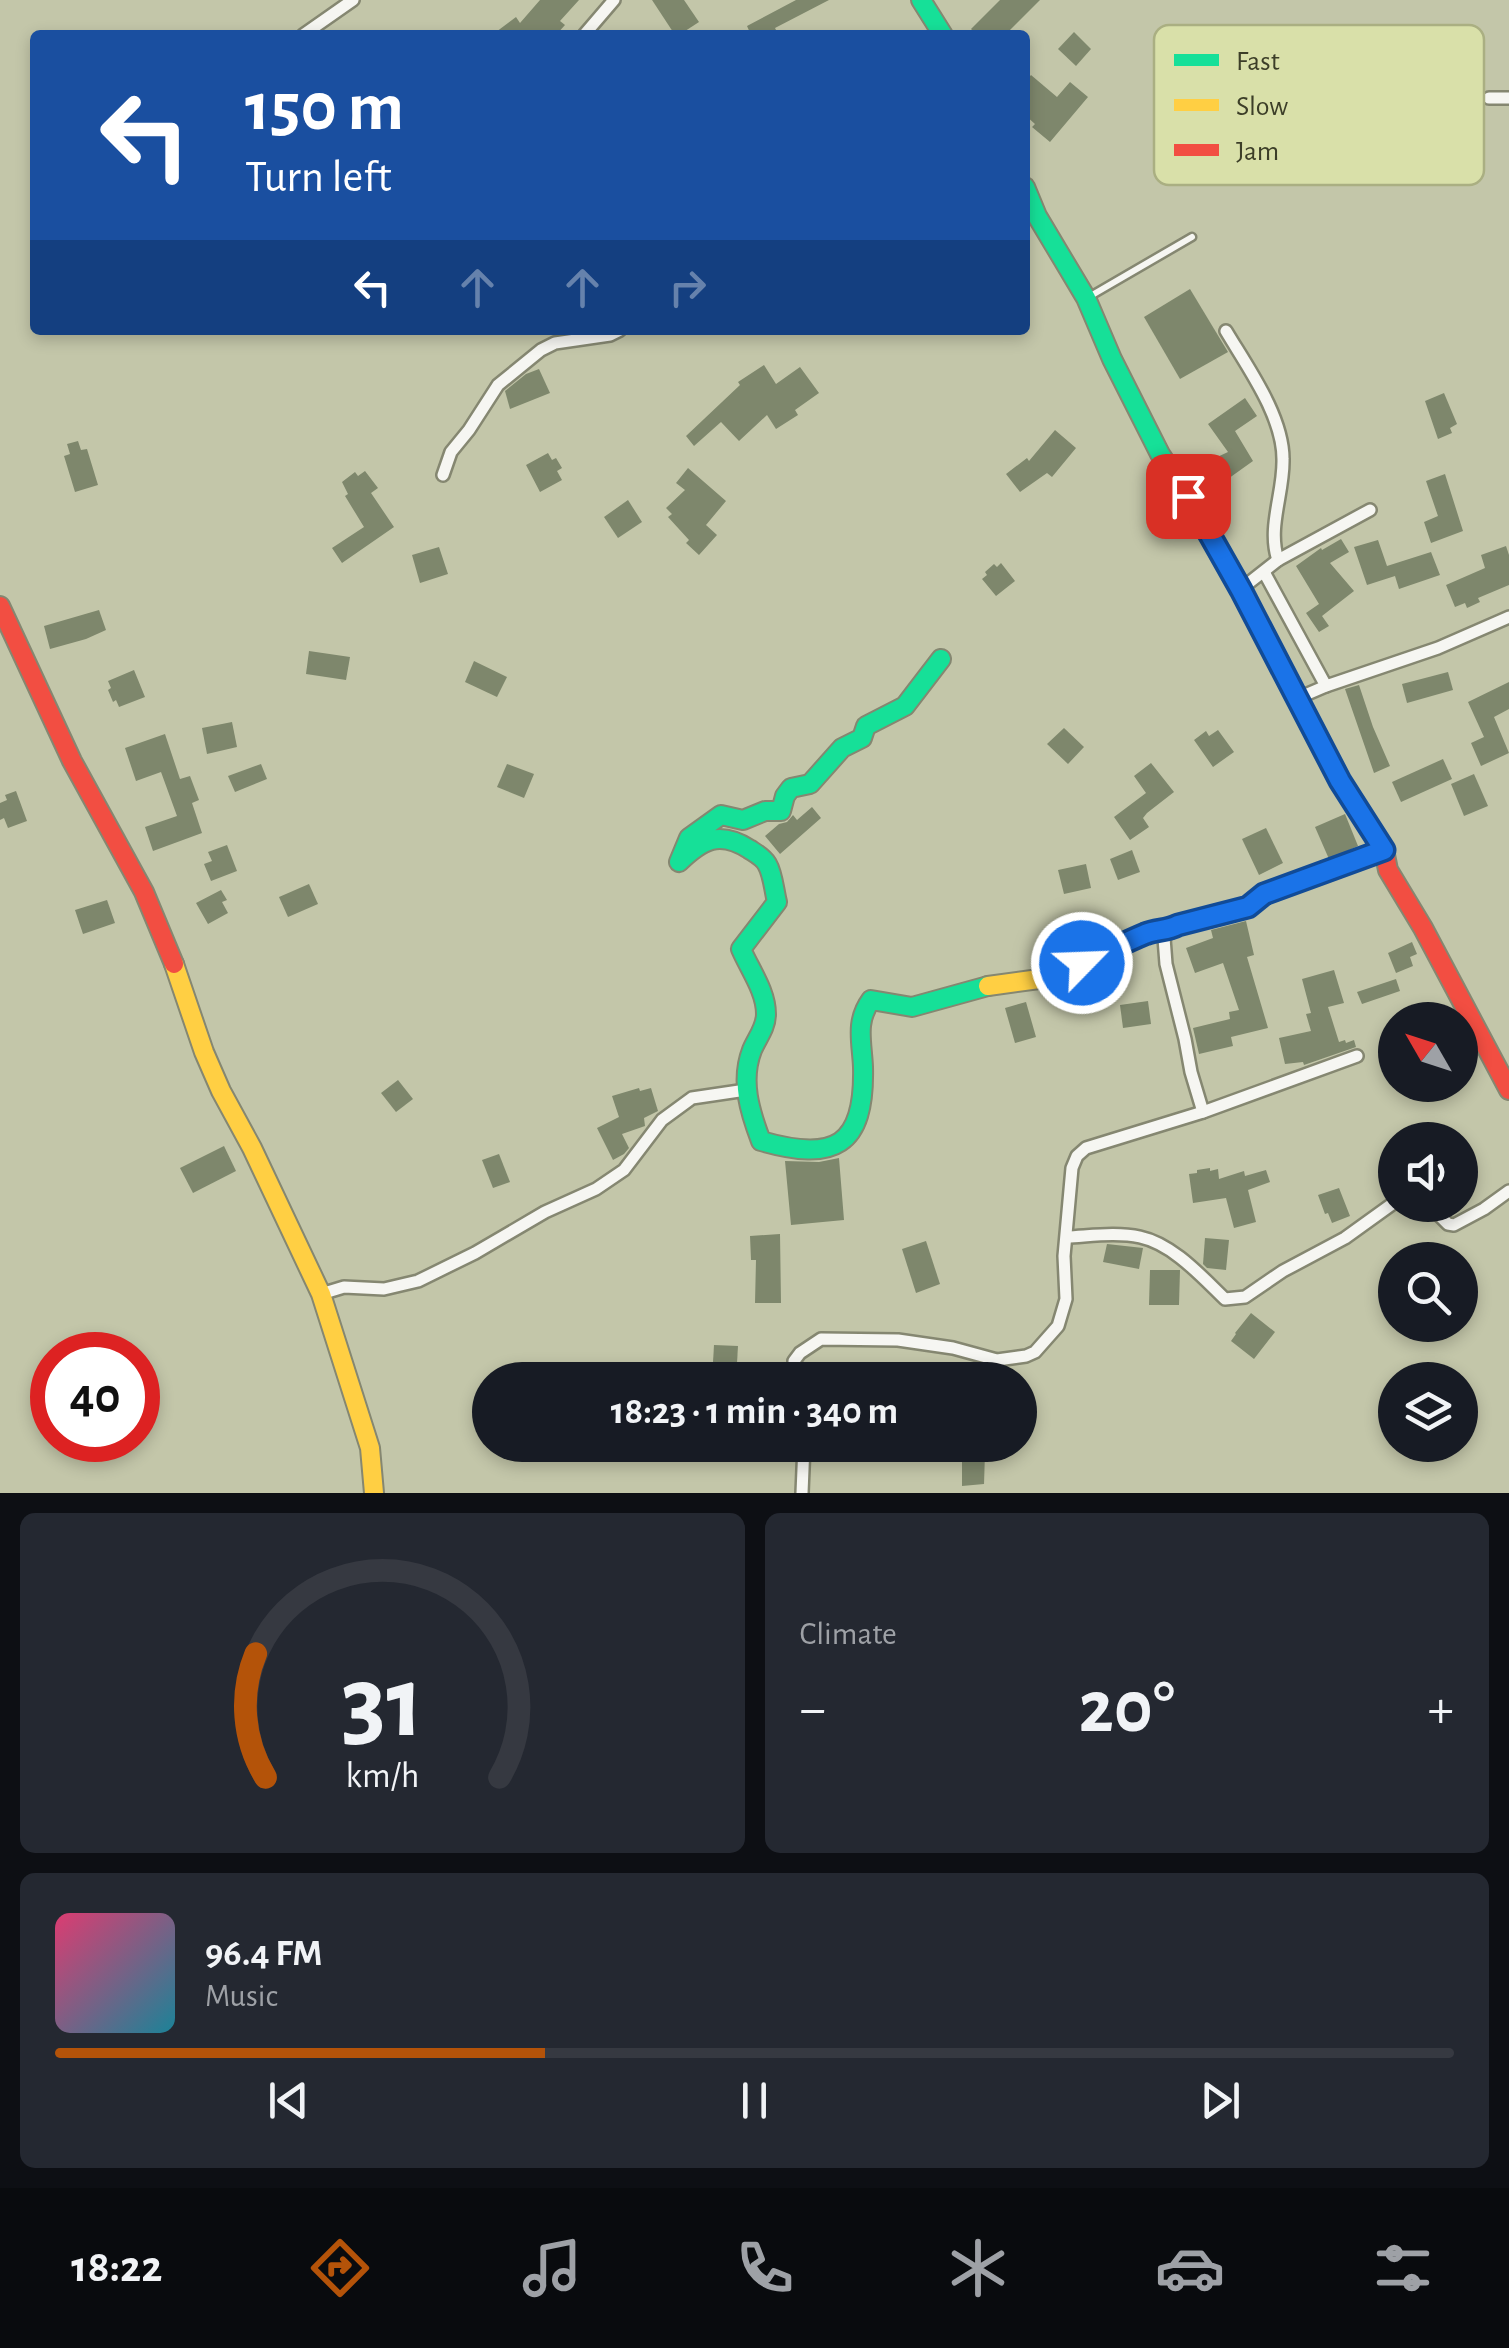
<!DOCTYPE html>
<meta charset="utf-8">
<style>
:root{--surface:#171b24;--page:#242831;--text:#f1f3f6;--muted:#9ea1a6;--line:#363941;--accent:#b45309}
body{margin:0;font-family:"Alegreya Sans",sans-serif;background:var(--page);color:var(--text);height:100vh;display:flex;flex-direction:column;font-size:38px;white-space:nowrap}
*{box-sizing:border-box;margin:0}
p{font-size:32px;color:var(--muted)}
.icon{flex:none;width:55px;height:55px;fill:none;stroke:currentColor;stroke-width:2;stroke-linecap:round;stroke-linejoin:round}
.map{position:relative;height:1493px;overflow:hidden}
.drawer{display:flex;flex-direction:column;gap:20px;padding:20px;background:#0d0f14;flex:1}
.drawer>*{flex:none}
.guide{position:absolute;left:30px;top:30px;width:1000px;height:305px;border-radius:10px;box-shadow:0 5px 15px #0003;background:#1a4fa0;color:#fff;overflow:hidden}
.needle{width:65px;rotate:309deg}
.fabs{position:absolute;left:1378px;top:1002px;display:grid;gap:20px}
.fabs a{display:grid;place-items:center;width:100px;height:100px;border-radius:50%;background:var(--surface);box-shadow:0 5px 15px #0003;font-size:50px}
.speed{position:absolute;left:30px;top:1332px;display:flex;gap:20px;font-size:50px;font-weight:700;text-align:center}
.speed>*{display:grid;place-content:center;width:130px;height:130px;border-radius:50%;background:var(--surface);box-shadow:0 5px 15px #0003;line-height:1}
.speed .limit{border:15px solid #d22;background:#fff;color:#111}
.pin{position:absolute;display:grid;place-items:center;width:85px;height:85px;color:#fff;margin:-42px;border-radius:20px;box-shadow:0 5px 15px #0006}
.me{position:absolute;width:110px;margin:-55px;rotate:66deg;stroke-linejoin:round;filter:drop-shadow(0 0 8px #0008)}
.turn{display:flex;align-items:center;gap:35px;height:210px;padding:0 50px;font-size:45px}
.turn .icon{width:130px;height:130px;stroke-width:2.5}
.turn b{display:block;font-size:70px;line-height:85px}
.lanes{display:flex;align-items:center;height:95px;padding:0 50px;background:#0003;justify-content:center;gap:50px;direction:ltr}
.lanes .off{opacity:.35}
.big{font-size:75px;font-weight:600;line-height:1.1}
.drawer .card{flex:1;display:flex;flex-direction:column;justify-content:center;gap:15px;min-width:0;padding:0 35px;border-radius:15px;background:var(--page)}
.drawer .dial{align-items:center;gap:0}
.dial svg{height:260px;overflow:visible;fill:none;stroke:var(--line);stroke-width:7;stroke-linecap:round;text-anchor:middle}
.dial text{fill:var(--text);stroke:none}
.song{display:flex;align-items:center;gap:30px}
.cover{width:120px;height:120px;border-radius:15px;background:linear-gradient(135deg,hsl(340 70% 55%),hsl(190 70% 35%))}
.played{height:10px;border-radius:5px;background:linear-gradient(90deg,var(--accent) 35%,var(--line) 35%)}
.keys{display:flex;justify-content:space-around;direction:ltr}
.heat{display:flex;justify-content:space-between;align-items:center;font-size:55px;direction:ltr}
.drawer .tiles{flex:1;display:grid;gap:20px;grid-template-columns:1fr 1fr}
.card:last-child{grid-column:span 2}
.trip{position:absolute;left:472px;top:1362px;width:565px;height:100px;border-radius:50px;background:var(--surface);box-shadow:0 5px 15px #0003;font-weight:600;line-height:100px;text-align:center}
.tabs{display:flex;height:160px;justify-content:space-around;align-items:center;background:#090b0e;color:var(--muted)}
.tabs .icon{width:70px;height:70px}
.tabs .on{color:var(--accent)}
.tabs b{font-size:45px;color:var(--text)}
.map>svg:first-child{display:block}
.building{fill:#7e876c}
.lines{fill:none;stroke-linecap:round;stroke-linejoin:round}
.lane-casing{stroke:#858771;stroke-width:11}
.street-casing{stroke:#858771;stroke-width:16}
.fast-casing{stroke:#858771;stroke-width:22}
.slow-casing{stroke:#858771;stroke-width:22}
.jam-casing{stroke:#858771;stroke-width:22}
.lane{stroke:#f6f6f2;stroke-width:6}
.street{stroke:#f6f6f2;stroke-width:11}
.fast{stroke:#16e098;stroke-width:18}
.slow{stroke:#ffcf43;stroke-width:18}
.jam{stroke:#f24e42;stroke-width:18}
.route-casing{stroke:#114b97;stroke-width:25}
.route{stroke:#1a73e8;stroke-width:18}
.key{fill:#d9e0a9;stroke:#aaaf82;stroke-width:2.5}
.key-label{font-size:28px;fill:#3c3e28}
</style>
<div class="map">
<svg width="1509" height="1493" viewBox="0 0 1509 1493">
<rect width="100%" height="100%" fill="#c3c6a9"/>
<g class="building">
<polygon points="540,0 579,0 560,21 565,25 556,35 492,35 516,17 520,23"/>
<polygon points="652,0 684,0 699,22 679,35 675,35"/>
<polygon points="796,0 829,0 775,28 777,32 771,35 751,35 747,26"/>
<polygon points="1000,0 1040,0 1005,35 977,35 971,29"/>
<polygon points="1074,32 1091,49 1076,66 1058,49"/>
<polygon points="1031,75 1057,97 1070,82 1088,97 1050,142 1032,127 1035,124 1025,115 1025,82"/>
<polygon points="1190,289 1228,352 1180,379 1144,317"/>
<polygon points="764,365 776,384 800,367 819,393 795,410 798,415 776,429 767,415 739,441 721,422 694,446 686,436 740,385 738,382"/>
<polygon points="539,369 550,393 510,409 505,391 526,374"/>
<polygon points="1444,393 1457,424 1450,428 1452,433 1438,439 1425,401"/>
<polygon points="1245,398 1257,416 1235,431 1253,461 1225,481 1213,459 1228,452 1208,424"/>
<polygon points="1055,430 1076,448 1052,477 1047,473 1020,492 1006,474 1027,458 1029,461"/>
<polygon points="78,441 81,450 87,449 98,485 75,492 64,456 70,454 67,444"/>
<polygon points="548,453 552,460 556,458 562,468 557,471 562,480 540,492 526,465"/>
<polygon points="688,468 726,501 706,525 717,535 699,555 686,543 689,540 668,517 672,514 666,508 685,490 676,483"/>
<polygon points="365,471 378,488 371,493 394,527 342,563 332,548 364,527 345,496 348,494 342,482 355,472 358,476"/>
<polygon points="1445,474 1463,531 1431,543 1424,522 1438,516 1426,481"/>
<polygon points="628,500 642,522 618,538 604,517"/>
<polygon points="1341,539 1349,552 1330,563 1354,591 1322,616 1329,626 1319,632 1306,613 1319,604 1296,566 1321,548 1322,550"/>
<polygon points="1378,540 1387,566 1431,552 1440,575 1399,589 1395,576 1367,585 1354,547"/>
<polygon points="1506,546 1509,555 1509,585 1478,598 1480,602 1467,608 1465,603 1455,607 1446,585 1485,568 1481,555"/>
<polygon points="439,547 448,574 420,583 412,555"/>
<polygon points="1001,563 1015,581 996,596 982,579 987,575 985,572 994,564 997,567"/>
<polygon points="99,610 106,630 86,639 50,649 44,626"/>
<polygon points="309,651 350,657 346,680 306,674"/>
<polygon points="474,661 507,677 497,697 465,682"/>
<polygon points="134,670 145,697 119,707 116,700 113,702 108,690 111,688 108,681"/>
<polygon points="1448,672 1453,690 1407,703 1402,684"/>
<polygon points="1509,682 1509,709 1494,717 1509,753 1481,766 1471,743 1484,737 1468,702"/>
<polygon points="1359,685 1373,727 1390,766 1374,773 1345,689"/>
<polygon points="232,722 237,747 207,754 202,728"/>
<polygon points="1064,728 1084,747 1068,764 1047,744"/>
<polygon points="1218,730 1234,752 1213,767 1194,740 1206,731 1209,736"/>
<polygon points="165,734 180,779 190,776 199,800 192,803 202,833 153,851 145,827 177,816 161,772 136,781 125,748"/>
<polygon points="1443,759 1452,779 1401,802 1392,782"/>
<polygon points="1151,763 1174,792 1147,813 1143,818 1149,827 1130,840 1114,817 1146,793 1134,776"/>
<polygon points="261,764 267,779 235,792 228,776"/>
<polygon points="507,764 534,774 524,798 497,787"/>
<polygon points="1474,774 1488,806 1464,816 1451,784"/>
<polygon points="16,791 27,821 8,828 4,818 0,820 0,803 7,800 5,795"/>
<polygon points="812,807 821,818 780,854 765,836 779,824 787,822 793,815 797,820"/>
<polygon points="1345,814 1358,846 1329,859 1315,827"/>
<polygon points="1266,828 1283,863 1259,875 1242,839"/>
<polygon points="227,845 237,871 211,881 204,864 212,861 208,852"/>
<polygon points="1132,850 1140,872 1118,880 1110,859"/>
<polygon points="1086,864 1091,888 1064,894 1058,870"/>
<polygon points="309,884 318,904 288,917 279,897"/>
<polygon points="221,890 227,900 222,902 228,913 208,924 196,903"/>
<polygon points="107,900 115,923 83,934 75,910"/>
<polygon points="1246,921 1254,955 1247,957 1268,1028 1231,1037 1233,1046 1199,1054 1193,1028 1230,1019 1229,1012 1239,1010 1223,963 1195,973 1186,948 1213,938 1211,930"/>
<polygon points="1412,942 1417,954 1410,957 1413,966 1396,973 1388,953"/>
<polygon points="1334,970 1344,1003 1328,1007 1339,1042 1345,1040 1346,1043 1354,1040 1356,1047 1304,1065 1303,1062 1285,1064 1279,1038 1311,1031 1306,1014 1311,1013 1302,979"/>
<polygon points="1396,979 1400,991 1362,1004 1357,992"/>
<polygon points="1148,1001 1151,1024 1123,1028 1120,1005"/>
<polygon points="1026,1002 1036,1037 1015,1043 1005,1008"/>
<polygon points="398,1080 413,1099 396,1112 381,1093"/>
<polygon points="639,1088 640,1091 651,1088 658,1111 644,1118 645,1126 622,1134 629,1148 624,1154 613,1160 597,1128 619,1117 612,1096"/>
<polygon points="224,1146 236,1171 193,1193 180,1168"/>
<polygon points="499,1154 510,1182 493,1188 482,1160"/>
<polygon points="839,1158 844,1220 791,1225 785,1161 819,1162"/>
<polygon points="1210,1168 1210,1171 1218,1169 1219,1179 1244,1171 1245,1176 1266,1170 1270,1182 1248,1190 1256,1222 1234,1228 1226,1198 1193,1203 1189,1174 1197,1173 1197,1170"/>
<polygon points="1339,1188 1350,1216 1332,1223 1328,1213 1325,1214 1318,1195"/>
<polygon points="780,1234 781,1303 755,1303 756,1260 751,1260 750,1236"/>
<polygon points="1205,1238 1229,1240 1226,1270 1207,1268 1203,1264"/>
<polygon points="926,1241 940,1284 916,1293 902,1249"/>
<polygon points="1107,1244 1143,1248 1139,1269 1103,1262"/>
<polygon points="1150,1270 1180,1270 1179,1305 1149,1305"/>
<polygon points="1251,1313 1275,1332 1254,1359 1231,1341 1236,1334 1235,1333"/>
<polygon points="714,1345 738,1346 736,1380 712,1380"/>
<polygon points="962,1452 985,1452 984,1484 962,1486"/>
</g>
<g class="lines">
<defs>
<polyline id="lane" points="1087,298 1192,237"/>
<g id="street">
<polyline points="303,35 353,0"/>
<polyline points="584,35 614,0"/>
<polyline points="1489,98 1509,98"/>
<path d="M1226 331C1248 368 1283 416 1283 459 1284 493 1267 527 1278 560"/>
<polyline points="443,475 451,452 469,430 498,385 541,350 555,343 610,335 620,330"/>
<polyline points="1264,572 1326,686"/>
<polyline points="1241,589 1278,560 1370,510"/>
<polyline points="1298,698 1326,686 1438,648 1509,617"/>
<polyline points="1203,1112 1191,1072 1185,1039 1166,964 1164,938 1169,930 1178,925 1248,907 1264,894 1384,850"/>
<polyline points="1429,1205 1448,1224 1454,1225 1484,1209 1509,1191"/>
<path d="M1067 1237C1090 1236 1117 1232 1140 1237 1173 1244 1202 1277 1225 1299L1245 1297 1283 1271 1345 1238 1395 1202"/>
<polyline points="321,1294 344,1287 384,1289 418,1281 475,1253 545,1212 596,1189 624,1170 662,1120 692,1098 746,1090"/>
<polyline points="794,1380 794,1361 800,1353 821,1339 898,1340 953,1348 997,1360 1026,1356 1035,1352 1058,1326 1066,1299 1064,1256 1072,1168 1077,1156 1086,1148 1203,1112 1357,1056"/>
<polyline points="802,1493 804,1445"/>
</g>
<g id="fast">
<polyline points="921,0 943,35"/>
<polyline points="1025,187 1037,216 1086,298 1112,359 1160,454 1188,496 1241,589 1340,781 1356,806"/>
<path d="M941 659 905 706 866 726 862 738 842 748 810 784 791 788 785 796 781 811H765L743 820 721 815 689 838 679 862C702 840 719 830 749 849 755 853 763 857 767 864 773 874 774 890 777 902L741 949C750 970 766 991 766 1014 766 1028 757 1038 752 1050 740 1081 750 1112 761 1141 834 1162 865 1147 863 1067 862 1042 855 1022 871 1000L912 1007 988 986"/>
</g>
<g id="slow">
<polyline points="174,964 204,1052 221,1091 252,1148 321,1294 370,1448 374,1493"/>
<polyline points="988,986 1054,977 1149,932 1169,930"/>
</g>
<g id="jam">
<polyline points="0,606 72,761 144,892 174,964"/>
<polyline points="1356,806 1384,850 1388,870 1423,928 1509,1090"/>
</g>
</defs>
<use href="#lane" class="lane-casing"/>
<use href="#street" class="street-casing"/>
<use href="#fast" class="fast-casing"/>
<use href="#slow" class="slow-casing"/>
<use href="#jam" class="jam-casing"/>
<use href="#lane" class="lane"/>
<use href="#street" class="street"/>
<use href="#fast" class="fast"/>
<use href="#slow" class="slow"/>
<use href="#jam" class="jam"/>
</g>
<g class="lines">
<defs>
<path id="route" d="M1082 963C1103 954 1123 943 1145 934 1156 929 1167 931 1178 925L1248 907 1264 894 1384 850 1340 781 1241 590 1188 496"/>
</defs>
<use href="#route" class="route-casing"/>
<use href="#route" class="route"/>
</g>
<rect x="1154" y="25" width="330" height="160" rx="15" class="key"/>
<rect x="1174" y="54" width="45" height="12" fill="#16e098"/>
<rect x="1174" y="99" width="45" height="12" fill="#ffcf43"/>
<rect x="1174" y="144" width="45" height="12" fill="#f24e42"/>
<g class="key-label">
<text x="1236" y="70">Fast</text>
<text x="1236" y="115">Slow</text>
<text x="1236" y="160">Jam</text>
</g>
</svg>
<div class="fabs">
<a><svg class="needle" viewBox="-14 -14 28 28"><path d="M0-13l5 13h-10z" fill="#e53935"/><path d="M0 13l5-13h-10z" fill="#9ea1a6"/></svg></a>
<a><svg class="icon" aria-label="sound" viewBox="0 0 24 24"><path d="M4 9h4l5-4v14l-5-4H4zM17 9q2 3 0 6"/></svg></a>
<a><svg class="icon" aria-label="search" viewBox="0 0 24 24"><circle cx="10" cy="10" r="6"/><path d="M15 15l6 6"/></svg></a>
<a><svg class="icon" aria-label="layers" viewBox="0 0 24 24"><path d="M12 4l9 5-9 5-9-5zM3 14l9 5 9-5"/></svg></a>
</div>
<div class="speed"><div class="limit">40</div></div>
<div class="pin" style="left:1188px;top:496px;background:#d93025"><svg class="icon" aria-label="arrive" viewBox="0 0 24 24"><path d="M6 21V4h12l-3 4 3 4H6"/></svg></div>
<svg class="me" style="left:1082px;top:963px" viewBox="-20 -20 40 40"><circle r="17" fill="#1a73e8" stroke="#fff" stroke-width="3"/><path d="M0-11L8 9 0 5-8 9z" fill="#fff"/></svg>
<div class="trip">18:23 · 1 min · 340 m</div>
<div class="guide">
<div class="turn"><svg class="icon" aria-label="left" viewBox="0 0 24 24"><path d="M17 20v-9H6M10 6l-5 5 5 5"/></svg><div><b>150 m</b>Turn left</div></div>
<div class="lanes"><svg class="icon" aria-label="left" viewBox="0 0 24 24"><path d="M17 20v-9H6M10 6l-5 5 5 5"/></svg><svg class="icon off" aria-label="ahead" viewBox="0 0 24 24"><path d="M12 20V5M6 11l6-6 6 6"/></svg><svg class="icon off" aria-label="ahead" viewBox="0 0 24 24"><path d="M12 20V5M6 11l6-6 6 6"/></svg><svg class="icon off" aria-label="right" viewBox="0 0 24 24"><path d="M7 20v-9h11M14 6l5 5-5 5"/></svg></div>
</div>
</div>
<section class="drawer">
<div class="tiles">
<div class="card dial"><svg viewBox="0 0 100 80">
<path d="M14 69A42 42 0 1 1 86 69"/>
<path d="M14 69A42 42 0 0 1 11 31" stroke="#b45309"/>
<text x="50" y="56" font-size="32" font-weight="700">31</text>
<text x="50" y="72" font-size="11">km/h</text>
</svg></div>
<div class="card"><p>Climate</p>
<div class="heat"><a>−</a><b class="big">20°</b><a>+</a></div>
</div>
<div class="card">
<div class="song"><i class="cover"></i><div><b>96.4 FM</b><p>Music</p></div></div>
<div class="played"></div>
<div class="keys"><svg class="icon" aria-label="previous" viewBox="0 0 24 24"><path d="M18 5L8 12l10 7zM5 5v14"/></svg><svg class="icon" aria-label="pause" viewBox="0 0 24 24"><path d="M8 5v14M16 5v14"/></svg><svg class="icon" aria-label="next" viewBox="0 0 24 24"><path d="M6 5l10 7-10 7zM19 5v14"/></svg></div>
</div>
</div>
</section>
<nav class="tabs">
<b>18:22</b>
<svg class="icon on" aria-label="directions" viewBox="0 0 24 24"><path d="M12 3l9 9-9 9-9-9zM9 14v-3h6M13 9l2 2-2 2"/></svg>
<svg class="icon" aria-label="music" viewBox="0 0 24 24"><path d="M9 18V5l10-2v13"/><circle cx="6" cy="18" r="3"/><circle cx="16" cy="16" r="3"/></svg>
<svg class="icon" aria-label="phone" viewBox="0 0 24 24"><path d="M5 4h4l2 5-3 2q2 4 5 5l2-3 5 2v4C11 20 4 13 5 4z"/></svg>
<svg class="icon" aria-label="climate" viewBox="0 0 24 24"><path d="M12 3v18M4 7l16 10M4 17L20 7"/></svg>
<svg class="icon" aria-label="car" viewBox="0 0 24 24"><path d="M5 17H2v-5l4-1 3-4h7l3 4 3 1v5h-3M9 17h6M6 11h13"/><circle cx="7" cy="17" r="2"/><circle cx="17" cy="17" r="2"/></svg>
<svg class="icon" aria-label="filters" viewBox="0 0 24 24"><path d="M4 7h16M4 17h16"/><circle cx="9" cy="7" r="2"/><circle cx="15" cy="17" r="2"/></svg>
</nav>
